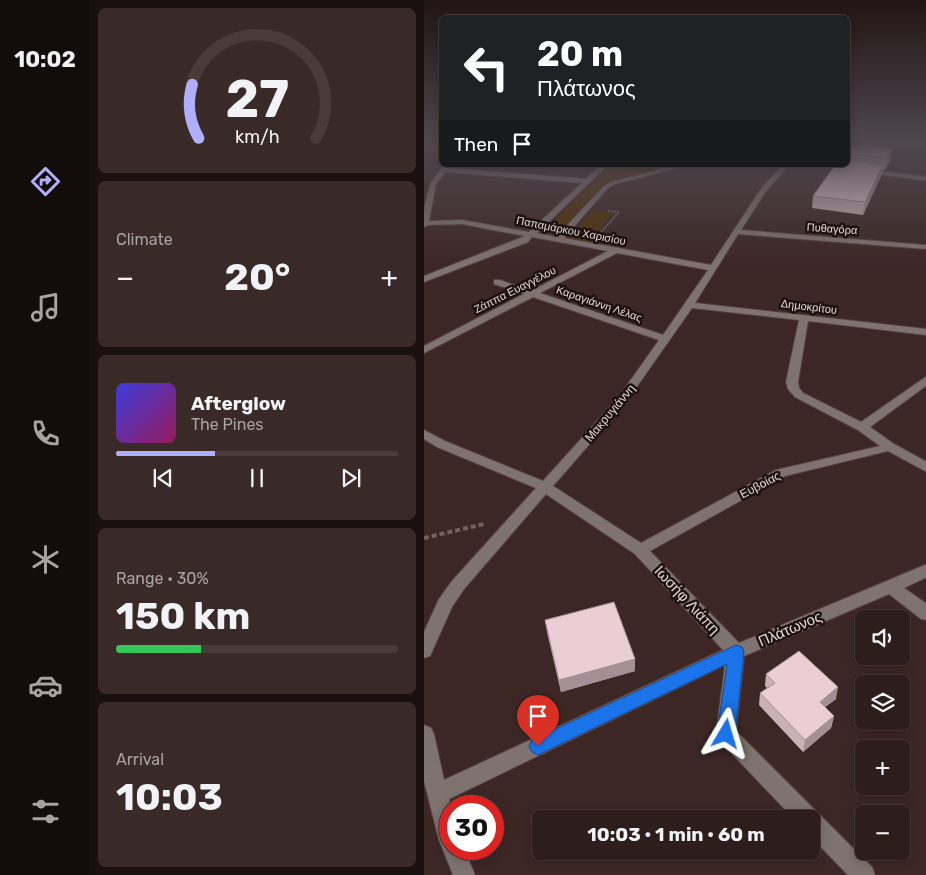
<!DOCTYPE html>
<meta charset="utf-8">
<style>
:root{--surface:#2d1d1b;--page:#392a28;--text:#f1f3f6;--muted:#a7a2a3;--line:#483b3a;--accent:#afaefa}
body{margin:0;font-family:Rubik,sans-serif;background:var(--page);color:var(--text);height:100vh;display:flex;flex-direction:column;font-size:19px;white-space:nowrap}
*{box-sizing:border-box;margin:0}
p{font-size:16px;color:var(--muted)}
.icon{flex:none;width:28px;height:28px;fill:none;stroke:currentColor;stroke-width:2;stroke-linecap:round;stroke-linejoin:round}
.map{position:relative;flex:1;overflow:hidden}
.panel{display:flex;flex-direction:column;gap:8px;padding:8px;background:#19100f;width:334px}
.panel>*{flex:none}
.hud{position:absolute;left:15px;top:15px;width:411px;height:152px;border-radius:8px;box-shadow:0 2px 12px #0003,0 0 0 1px var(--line);background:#202124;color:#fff;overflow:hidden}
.fabs{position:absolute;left:431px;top:610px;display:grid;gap:10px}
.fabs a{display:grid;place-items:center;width:55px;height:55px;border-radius:8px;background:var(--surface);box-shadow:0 2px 12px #0003,0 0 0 1px var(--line);font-size:25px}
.speed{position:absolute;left:15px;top:795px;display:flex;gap:10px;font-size:25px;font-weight:700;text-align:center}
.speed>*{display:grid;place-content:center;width:65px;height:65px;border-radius:50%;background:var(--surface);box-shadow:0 2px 12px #0003,0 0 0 1px var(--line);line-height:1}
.speed .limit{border:8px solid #d22;background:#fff;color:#111}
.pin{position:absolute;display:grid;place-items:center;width:42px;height:42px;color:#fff;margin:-51px -21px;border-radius:50% 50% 50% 0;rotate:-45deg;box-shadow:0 0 5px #0007}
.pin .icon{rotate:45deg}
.me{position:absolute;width:55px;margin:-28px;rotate:7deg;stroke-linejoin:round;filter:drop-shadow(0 0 4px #0008)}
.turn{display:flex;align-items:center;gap:18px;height:105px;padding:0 15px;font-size:22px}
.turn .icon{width:65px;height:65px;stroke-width:2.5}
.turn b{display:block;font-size:35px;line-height:42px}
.then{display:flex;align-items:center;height:48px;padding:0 15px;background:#0003;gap:10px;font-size:19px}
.big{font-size:38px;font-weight:700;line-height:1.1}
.panel .card{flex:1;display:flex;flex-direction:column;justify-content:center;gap:8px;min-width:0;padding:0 18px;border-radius:8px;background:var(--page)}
.panel .dial{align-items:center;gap:0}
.dial svg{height:130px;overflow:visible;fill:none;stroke:var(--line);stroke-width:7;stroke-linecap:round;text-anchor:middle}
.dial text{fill:var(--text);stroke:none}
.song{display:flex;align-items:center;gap:15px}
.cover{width:60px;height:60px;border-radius:8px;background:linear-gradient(135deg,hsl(240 70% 55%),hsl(330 70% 35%))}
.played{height:5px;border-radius:2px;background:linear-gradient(90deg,var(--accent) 35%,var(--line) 35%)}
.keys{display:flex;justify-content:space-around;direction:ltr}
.heat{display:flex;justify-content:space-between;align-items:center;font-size:28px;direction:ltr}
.charge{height:8px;border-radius:4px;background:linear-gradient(90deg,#34c759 30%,var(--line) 0)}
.trip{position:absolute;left:108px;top:810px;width:288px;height:50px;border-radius:8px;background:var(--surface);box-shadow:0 2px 12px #0003,0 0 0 1px var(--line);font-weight:700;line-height:50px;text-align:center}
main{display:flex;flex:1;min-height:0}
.dock{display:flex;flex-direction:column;width:90px;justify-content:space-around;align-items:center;background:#120c0b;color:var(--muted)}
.dock .icon{width:35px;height:35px}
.dock .current{color:var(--accent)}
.dock b{font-size:22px;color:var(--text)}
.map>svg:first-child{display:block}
.green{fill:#513003}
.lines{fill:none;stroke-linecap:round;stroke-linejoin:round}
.minor-casing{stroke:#574340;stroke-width:2}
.path-far1{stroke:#74625f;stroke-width:2;stroke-dasharray:2 1;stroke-linecap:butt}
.path{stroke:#74625f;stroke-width:4;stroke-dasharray:5 3;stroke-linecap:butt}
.minor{fill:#7e736f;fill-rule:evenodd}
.wall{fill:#c9b1b5}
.shaded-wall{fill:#a49094}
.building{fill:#eaced3;stroke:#a49094}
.route{fill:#1a73e8;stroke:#114b97}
.labels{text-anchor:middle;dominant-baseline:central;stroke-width:5;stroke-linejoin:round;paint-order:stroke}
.far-street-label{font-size:11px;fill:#e3d5d3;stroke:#1c1311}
.street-label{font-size:12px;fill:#e3d5d3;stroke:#1c1311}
.near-street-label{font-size:15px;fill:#e3d5d3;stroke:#1c1311}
</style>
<main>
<nav class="dock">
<b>10:02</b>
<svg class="icon current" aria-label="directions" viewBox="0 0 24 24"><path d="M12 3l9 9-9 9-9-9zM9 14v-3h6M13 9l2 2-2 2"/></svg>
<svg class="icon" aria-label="music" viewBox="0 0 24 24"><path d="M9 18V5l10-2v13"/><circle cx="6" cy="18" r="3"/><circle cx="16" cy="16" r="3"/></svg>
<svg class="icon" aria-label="phone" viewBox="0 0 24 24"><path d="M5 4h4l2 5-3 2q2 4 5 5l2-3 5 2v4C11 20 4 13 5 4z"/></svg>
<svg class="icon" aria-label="climate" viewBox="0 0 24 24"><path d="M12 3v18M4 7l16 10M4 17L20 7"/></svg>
<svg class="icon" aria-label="car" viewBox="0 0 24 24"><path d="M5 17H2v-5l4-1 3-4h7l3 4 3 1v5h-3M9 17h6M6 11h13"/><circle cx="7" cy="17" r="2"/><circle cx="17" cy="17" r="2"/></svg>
<svg class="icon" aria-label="filters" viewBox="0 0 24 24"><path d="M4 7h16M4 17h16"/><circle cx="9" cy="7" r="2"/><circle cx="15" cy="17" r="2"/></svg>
</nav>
<section class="panel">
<div class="card dial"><svg viewBox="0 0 100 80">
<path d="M14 69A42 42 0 1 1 86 69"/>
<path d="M14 69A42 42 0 0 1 10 36" stroke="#afaefa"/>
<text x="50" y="56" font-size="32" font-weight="700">27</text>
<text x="50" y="72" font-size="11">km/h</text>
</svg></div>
<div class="card"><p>Climate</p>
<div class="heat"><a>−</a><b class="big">20°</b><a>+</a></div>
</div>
<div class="card">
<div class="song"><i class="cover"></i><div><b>Afterglow</b><p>The Pines</p></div></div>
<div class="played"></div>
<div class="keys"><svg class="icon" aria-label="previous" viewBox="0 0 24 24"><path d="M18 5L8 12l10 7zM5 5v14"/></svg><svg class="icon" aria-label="pause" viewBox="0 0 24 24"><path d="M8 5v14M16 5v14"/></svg><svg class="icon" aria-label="next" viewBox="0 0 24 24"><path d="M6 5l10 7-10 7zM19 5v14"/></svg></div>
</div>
<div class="card"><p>Range · 30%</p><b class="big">150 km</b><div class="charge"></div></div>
<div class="card"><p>Arrival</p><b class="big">10:03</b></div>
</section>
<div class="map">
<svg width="503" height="875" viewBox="0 0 503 875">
<rect width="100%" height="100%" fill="#3c2724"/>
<g class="green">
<polygon points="187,165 252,165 185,182 178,185 132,235 118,233"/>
<polygon points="167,211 189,213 171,233 170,242 146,238"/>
</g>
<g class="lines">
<defs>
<g id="minor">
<path d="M20 165H26L24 168 162 179 177 165H184L113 233 132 237 179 187 187 182 254 165H265L191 184 183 189 140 238 287 265 337 189 359 165H365L342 191 317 230 503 245V249L314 234 271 303 503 329V335L384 321 374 382 375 388 379 393 437 422 503 376V385L446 427 470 444 503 462V472L464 451 361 476 226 551 315 643 503 564V577L480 588 503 604V620L497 619 465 594 320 656 312 731 448 867 451 875H424L386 836V819H370L295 740 292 734 301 665 25 799 27 806 26 849H40L51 875H29L15 840 0 781V725L7 728 10 734 20 780 299 650 211 554 122 494 40 589 28 607 6 656 0 658V632L15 599 28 581 112 488 13 447 0 439V430L21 441 119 481 194 398 235 340 109 297 0 353V346L100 294 70 284V280H76L107 291 184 251 108 237 104 242 0 282V276L101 236 38 224 4 225 0 227V209L6 184ZM21 172 158 183 105 232 38 220 5 221 12 184ZM193 253 284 270 239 335 116 293ZM268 308 375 320 362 382 364 389 371 397 434 430 456 446 352 470 217 543 129 486 202 402Z"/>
<polygon points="389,165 407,165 503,177 503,181"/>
</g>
</defs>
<use href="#minor" class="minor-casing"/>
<polyline class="path-far1" points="177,232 195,212 183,211"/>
<polyline class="path" points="0,538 60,524"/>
<use href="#minor" class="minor"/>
</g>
<g class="wall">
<polygon points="424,144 468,149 466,160 461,170 459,170 457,176 439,215 388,208 389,196 424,165"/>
<polygon points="121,620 211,671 137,692 123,632"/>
<polygon points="342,674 412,699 401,707 410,716 407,728 379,752 335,705 336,693 343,688 341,686"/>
</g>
<g class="shaded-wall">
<polygon points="449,144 456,144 445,157 447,146"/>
<polygon points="468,149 466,160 461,170 463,158"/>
<polygon points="459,165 457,176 439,215 441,202"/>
<polygon points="211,659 211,671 137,692 135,680"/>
<polygon points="414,687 412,699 393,713 396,702"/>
<polygon points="410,716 407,728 379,752 381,740"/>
</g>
<g class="building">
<polygon points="424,144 449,144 447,146 468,149 463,158 424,154"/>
<polygon points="424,160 459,165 441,202 389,196 411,165 424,165"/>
<polygon points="190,602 211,659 135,680 121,620"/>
<polygon points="375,651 414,687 396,702 410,716 381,740 336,693 351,683 342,674"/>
</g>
<linearGradient id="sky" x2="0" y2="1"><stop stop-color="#211514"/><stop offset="0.54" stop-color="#504750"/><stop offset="1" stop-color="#504750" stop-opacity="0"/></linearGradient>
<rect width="503" height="266" fill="url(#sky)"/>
<polygon class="route" points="312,645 318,647 320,652 311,734 308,740 302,742 296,740 293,734 303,664 120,752 114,755 108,752 105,746 108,740"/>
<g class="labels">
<g class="far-street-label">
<text transform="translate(408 229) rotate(4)">Πυθαγόρα</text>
<text transform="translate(147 231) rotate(11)">Παπαμάρκου Χαρισίου</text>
<text transform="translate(91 290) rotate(-27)">Ζάππα Ευαγγέλου</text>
<text transform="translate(175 304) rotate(19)">Καραγιάννη Λέλας</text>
<text transform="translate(385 307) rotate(7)">Δημοκρίτου</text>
</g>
<g class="street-label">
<text transform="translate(186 413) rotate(-50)">Μακρυγιάννη</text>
<text transform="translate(336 485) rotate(-28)">Ευβoίας</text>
</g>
<g class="near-street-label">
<text transform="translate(263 600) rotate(47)">Ιωσήφ Λιάπη</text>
<text transform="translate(366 629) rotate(-23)">Πλάτωνος</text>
</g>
</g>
</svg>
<div class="fabs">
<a><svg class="icon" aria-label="sound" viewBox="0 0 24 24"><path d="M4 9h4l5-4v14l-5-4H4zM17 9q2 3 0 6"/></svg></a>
<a><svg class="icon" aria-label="layers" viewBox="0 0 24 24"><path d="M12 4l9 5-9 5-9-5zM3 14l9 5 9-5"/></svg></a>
<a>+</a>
<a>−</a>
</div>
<div class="speed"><div class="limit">30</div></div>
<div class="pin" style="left:114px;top:746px;background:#d93025"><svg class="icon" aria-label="arrive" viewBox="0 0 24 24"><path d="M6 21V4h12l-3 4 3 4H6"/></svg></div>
<svg class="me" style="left:302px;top:734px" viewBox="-20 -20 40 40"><path d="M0-17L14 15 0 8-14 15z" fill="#1a73e8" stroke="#fff" stroke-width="4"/></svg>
<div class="trip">10:03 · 1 min · 60 m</div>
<div class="hud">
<div class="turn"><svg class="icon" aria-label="left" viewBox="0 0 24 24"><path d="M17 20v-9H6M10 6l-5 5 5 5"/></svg><div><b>20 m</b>Πλάτωνος</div></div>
<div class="then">Then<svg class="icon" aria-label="arrive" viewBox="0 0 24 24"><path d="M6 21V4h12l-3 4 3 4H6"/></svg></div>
</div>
</div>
</main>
